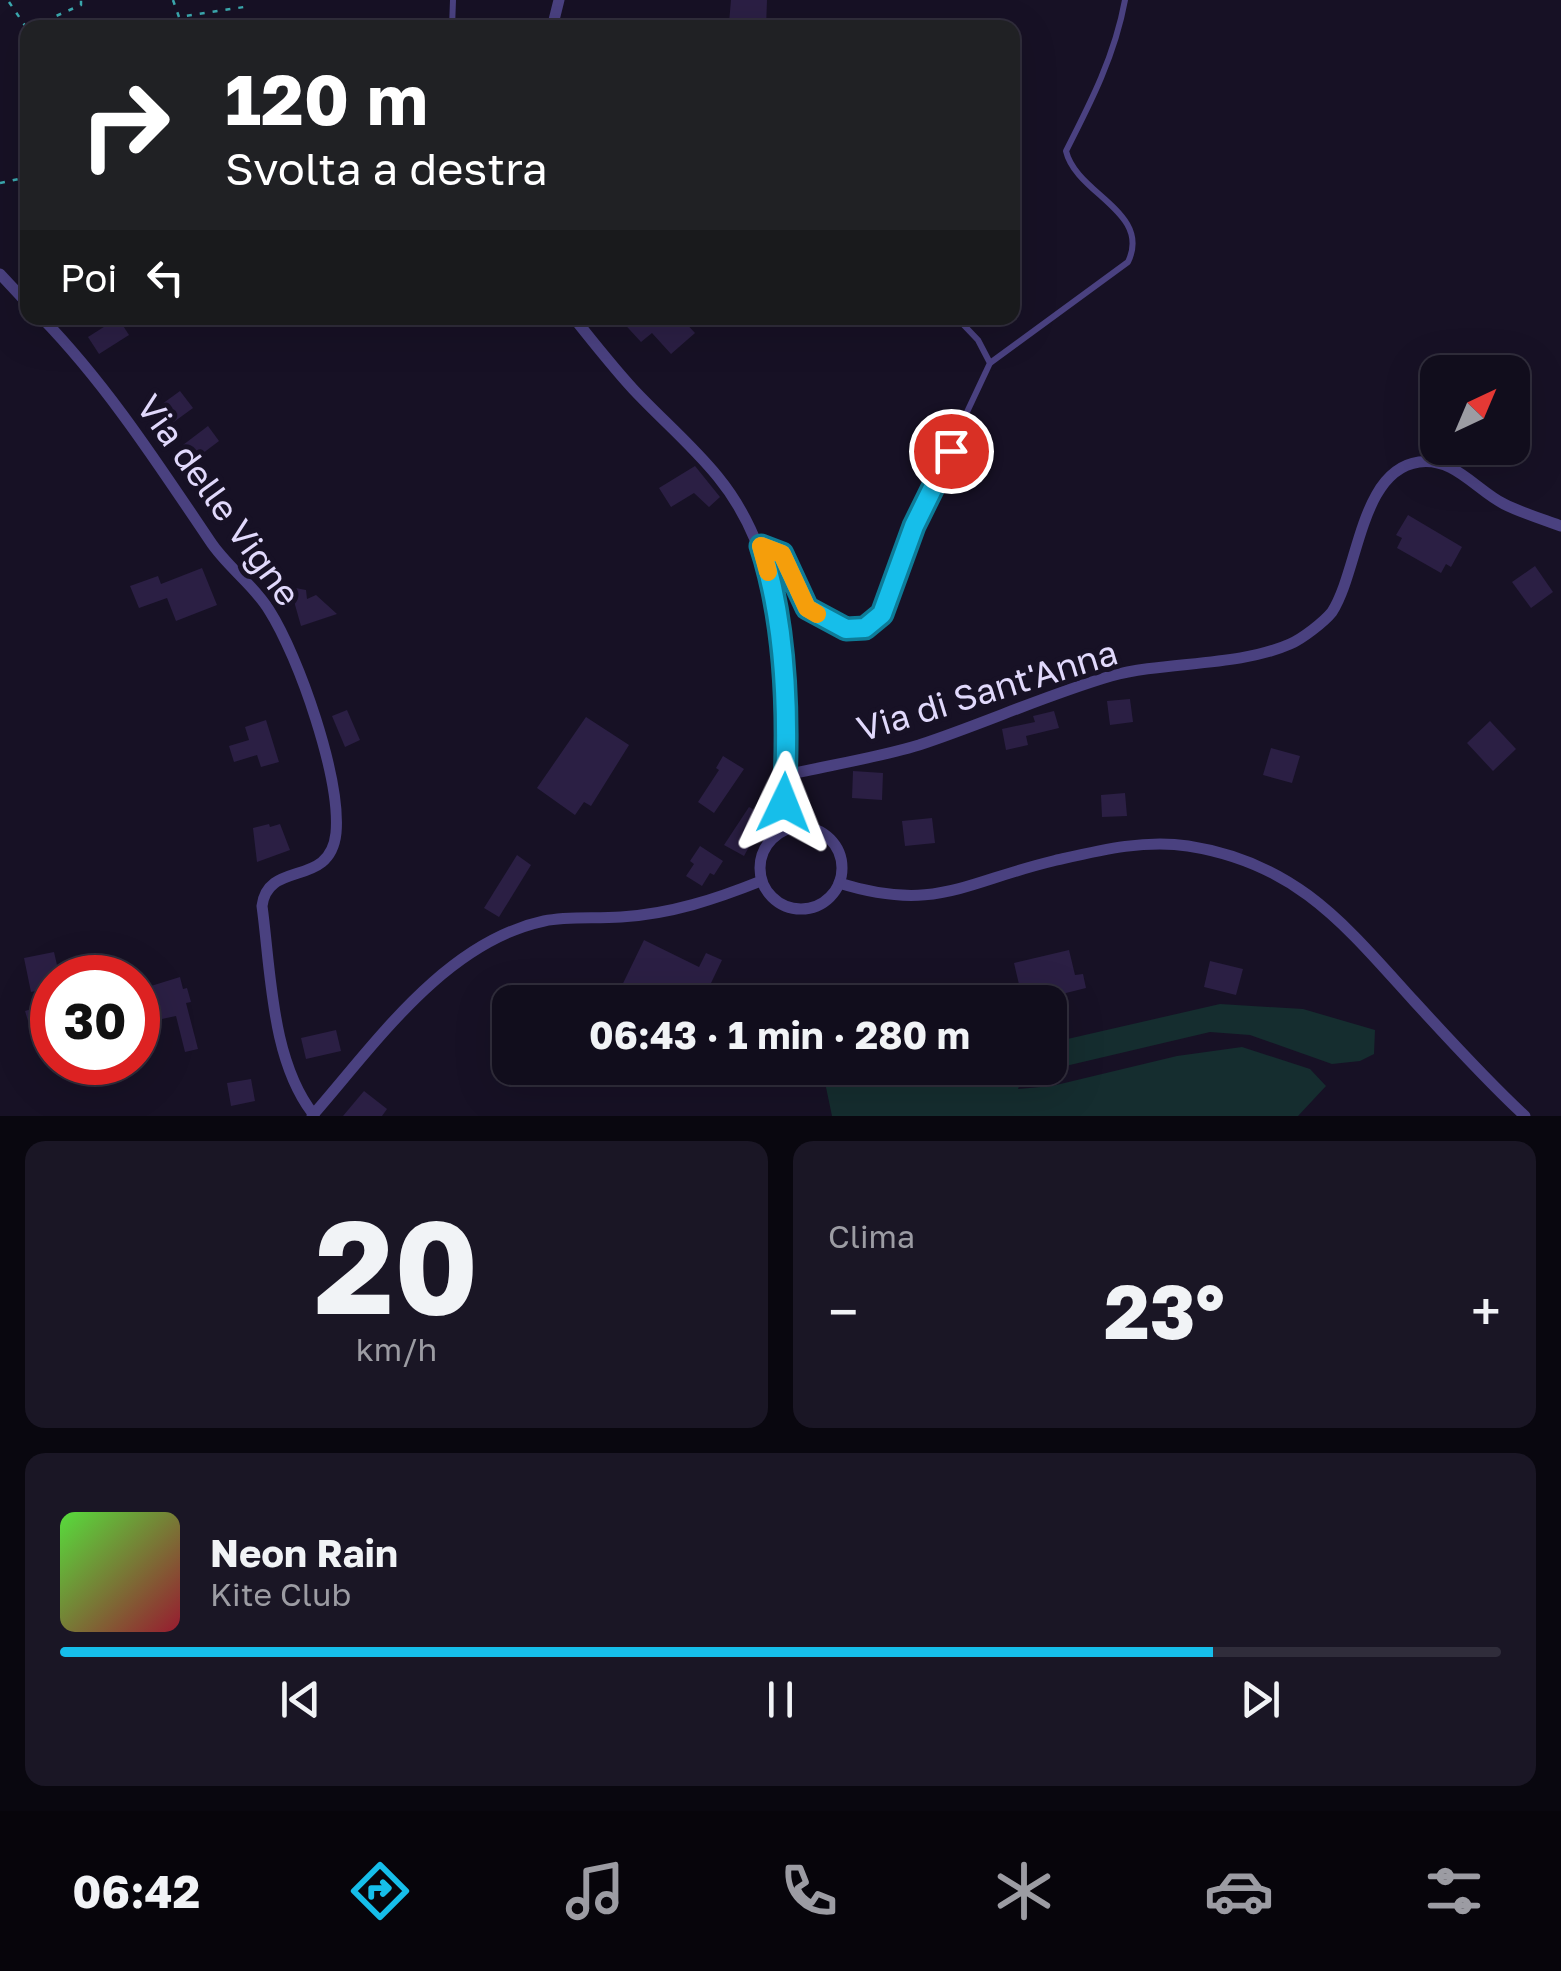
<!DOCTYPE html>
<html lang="it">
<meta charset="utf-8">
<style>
:root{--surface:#110d1c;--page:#1a1625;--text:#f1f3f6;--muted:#9c9ca3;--line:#302d3b;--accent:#16beea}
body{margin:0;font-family:"Golos Text",sans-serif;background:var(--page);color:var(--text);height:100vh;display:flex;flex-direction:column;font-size:38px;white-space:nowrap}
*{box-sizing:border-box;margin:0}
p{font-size:32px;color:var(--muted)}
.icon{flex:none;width:55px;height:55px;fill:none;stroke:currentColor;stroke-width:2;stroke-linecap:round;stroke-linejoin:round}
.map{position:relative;height:1116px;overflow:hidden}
.panel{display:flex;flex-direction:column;gap:25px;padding:25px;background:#09070f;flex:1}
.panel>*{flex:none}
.top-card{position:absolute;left:20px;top:20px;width:1000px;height:305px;border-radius:20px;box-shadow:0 10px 40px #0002,0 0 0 2px var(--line);background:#202124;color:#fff;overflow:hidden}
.needle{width:65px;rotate:44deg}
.controls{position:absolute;left:1420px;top:355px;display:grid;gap:20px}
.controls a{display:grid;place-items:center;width:110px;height:110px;border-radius:20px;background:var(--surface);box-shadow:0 10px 40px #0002,0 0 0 2px var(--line);font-size:50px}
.speed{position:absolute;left:30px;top:955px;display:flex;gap:20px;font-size:50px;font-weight:700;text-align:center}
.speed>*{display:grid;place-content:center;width:130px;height:130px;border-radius:50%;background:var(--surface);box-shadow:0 10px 40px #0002,0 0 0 2px var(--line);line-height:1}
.speed .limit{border:15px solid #d22;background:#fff;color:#111}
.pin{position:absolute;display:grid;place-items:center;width:85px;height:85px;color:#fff;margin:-42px;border:5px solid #fff;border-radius:50%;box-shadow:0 2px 10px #0007}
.me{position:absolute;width:110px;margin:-55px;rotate:2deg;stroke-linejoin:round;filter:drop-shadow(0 0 8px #0008)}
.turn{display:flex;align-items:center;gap:35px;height:210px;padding:0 40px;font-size:45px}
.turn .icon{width:130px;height:130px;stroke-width:2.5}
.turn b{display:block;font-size:70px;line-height:85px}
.then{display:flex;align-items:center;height:95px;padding:0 40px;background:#0003;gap:20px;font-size:38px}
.big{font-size:75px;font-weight:700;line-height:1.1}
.panel .widget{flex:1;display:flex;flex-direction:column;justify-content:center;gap:15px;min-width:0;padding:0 35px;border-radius:20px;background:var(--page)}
.panel .dial{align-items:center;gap:0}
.dial b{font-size:130px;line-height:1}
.song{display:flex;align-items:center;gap:30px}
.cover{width:120px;height:120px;border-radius:15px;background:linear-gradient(135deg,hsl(110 70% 55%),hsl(350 70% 35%))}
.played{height:10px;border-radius:5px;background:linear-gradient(90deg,var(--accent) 80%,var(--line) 80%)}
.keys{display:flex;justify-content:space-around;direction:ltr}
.heat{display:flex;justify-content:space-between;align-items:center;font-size:55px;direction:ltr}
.panel .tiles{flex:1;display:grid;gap:25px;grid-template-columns:1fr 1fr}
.widget:last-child{grid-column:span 2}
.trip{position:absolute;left:492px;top:985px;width:575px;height:100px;border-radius:20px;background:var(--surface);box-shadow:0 10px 40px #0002,0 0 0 2px var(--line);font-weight:700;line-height:100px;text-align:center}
.tabs{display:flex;height:160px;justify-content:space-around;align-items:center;background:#07050b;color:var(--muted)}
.tabs .icon{width:70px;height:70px}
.tabs .on{color:var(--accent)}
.tabs b{font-size:45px;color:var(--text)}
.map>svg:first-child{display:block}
.green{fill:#152d2f}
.building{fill:#2b1f44}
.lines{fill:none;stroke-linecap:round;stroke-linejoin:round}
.path{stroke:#3ba8ae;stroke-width:2.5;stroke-dasharray:5 8;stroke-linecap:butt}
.service{stroke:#4a4180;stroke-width:6}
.minor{stroke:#4a4180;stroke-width:11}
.route-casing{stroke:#0e7c98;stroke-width:25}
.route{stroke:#16beea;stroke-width:18}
.slow{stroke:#f59e0b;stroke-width:18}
.labels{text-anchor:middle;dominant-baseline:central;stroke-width:10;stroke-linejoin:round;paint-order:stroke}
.street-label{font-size:35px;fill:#e1d9fc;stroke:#171125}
</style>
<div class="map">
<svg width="1561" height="1116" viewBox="0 0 1561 1116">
<rect width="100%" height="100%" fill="#171125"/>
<polygon class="green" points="1220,1004 1303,1009 1375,1030 1374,1054 1360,1061 1332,1064 1250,1035 1210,1032 1023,1076 1018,1089 1052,1086 1177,1056 1242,1047 1310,1069 1326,1086 1298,1116 832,1116 822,1068 1050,1068 1050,1043"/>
<g class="building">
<polygon points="731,0 767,0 766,28 739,28 739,23 729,23"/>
<polygon points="118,318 129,335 99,354 88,337"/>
<polygon points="619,318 681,318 695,333 671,354 652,333 641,342"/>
<polygon points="180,391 193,408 171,424 158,407"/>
<polygon points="208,426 219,441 190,463 179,448"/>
<polygon points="695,466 720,497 709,507 694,493 671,507 659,488"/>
<polygon points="1408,515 1462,547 1451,567 1446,564 1441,573 1397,548 1402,538 1396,535"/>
<polygon points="1535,566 1553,592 1531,608 1512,582"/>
<polygon points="202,568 217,605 176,621 167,598 139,608 130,586 158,576 161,584"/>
<polygon points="290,587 306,590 307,599 316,595 337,614 301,626"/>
<polygon points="1130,699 1133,722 1110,725 1107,701"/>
<polygon points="347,710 360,740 345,747 332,716"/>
<polygon points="1054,711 1059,728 1026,736 1028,745 1006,750 1002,729 1035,722 1033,716"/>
<polygon points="586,717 629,745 591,806 584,802 575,815 537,788"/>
<polygon points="266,720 279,762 261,767 257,755 234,762 229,746 249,740 245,727"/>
<polygon points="1490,721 1516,749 1493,771 1467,743"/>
<polygon points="1271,748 1300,756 1292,783 1263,775"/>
<polygon points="723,756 744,769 714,813 698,802 719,770 716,768"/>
<polygon points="853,771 883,773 882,800 852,798"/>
<polygon points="1125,793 1127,816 1102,817 1101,795"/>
<polygon points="749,807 766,816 744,856 724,845"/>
<polygon points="932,818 935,843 905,846 902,821"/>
<polygon points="269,824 270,827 280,824 290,850 257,862 253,828"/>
<polygon points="700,846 723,861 714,875 710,873 702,886 686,876 694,864 690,861"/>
<polygon points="517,855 531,865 499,917 484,908"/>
<polygon points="644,940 699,967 706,953 722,960 702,1002 614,1002"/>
<polygon points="1069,950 1075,975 1083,974 1086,988 1058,995 1056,985 1021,993 1014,963"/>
<polygon points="54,952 60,978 52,978 52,987 31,992 24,958"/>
<polygon points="1210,961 1243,969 1236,995 1204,987"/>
<polygon points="180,977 183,989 187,988 191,1002 186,1003 198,1049 185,1052 176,1016 157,1020 153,1003 139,1006 138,998 138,990"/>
<polygon points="989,983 996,1002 947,1002 947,998 972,992 971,989"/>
<polygon points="41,1006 44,1018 52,1015 52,1042 36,1047 25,1011"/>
<polygon points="336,1030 341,1051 306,1059 301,1038"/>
<polygon points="251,1079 255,1101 231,1106 227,1083"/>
<polygon points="364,1091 387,1109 382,1116 343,1116"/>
</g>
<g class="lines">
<g class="path">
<polyline points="173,0 179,17 244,7 244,0"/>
<polyline points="9,2 28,30"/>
<polyline points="53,28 56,16 81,5 81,0"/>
<polyline points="0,183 28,177"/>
</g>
<g class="service">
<polyline points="452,28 453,0"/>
<path d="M990 363 1128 262C1152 212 1076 194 1066 151 1091 102 1115 55 1125 0"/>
<polyline points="761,546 782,554 807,608 846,629 865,628 881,614 913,527 990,363 978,340 957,318"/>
</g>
<g class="minor">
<polyline points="552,28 559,0"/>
<polyline points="0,274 28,304"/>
<path d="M42 318C107 385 158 464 210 541 227 567 253 584 269 610 299 657 341 778 336 833 330 889 268 859 262 906 271 972 271 1061 314 1115"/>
<path d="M574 318C593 342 612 366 633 389 661 419 692 445 718 477 795 571 789 716 783 831"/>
<path d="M786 775C830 765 876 758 919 745 983 724 1046 695 1111 676 1165 661 1238 667 1290 644 1302 639 1324 622 1332 612 1359 570 1360 470 1419 462 1454 457 1476 490 1504 504 1522 513 1542 519 1561 526"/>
<circle cx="801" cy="868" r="41"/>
<path d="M839 883C935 913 965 882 1053 861 1097 851 1143 839 1188 846 1297 863 1345 925 1414 1001 1450 1040 1486 1080 1525 1116"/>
<path d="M312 1116C375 1044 445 942 544 921 569 916 595 919 621 917 671 914 716 899 761 881"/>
</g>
</g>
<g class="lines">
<defs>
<path id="route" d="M784 803C789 719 787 626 761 546L782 554 807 608 846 629 865 628 882 614 914 526 951 451"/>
</defs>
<use href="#route" class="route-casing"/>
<use href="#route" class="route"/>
<polyline class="slow" points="768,572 761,546 782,554 807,608 817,614"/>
</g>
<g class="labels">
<g class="street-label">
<text transform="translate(219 500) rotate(54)">Via delle Vigne</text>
<text transform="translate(987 690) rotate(-17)">Via di Sant'Anna</text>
</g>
</g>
</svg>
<div class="controls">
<a><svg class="needle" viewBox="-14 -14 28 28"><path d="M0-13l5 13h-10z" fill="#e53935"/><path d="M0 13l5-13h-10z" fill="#9c9ca3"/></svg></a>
</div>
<div class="speed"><div class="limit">30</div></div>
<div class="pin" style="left:951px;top:451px;background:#d93025"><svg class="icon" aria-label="arrive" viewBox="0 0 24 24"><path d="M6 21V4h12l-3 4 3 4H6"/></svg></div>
<svg class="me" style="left:784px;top:803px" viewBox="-20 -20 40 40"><path d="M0-17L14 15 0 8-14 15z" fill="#16beea" stroke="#fff" stroke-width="4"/></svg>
<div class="trip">06:43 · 1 min · 280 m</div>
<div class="top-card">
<div class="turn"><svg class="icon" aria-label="right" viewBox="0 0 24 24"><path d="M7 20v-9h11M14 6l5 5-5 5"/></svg><div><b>120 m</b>Svolta a destra</div></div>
<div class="then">Poi<svg class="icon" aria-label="left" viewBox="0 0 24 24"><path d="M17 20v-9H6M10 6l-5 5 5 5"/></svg></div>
</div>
</div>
<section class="panel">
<div class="tiles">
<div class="widget dial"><b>20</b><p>km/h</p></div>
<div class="widget"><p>Clima</p>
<div class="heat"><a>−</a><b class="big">23°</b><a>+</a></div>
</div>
<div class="widget">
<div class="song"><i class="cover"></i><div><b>Neon Rain</b><p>Kite Club</p></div></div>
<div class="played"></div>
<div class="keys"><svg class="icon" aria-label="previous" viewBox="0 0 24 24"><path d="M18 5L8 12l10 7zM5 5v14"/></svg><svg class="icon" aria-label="pause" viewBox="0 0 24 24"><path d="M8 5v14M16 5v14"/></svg><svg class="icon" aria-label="next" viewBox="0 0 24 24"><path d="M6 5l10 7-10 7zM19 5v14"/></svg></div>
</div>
</div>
</section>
<nav class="tabs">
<b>06:42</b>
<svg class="icon on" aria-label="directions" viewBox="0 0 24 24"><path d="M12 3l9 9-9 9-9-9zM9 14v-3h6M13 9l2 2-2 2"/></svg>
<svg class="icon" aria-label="music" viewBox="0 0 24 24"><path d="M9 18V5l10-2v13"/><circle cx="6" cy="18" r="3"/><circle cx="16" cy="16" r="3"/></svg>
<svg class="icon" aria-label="phone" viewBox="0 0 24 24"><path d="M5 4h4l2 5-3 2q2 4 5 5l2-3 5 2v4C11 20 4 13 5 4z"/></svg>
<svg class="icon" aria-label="climate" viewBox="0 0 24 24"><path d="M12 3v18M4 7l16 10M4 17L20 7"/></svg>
<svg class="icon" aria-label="car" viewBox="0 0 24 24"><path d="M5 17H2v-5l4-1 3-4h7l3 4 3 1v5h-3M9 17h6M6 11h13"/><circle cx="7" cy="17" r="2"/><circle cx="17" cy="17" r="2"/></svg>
<svg class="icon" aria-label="filters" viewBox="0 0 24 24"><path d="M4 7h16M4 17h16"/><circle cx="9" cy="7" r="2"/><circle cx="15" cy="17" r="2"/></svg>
</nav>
